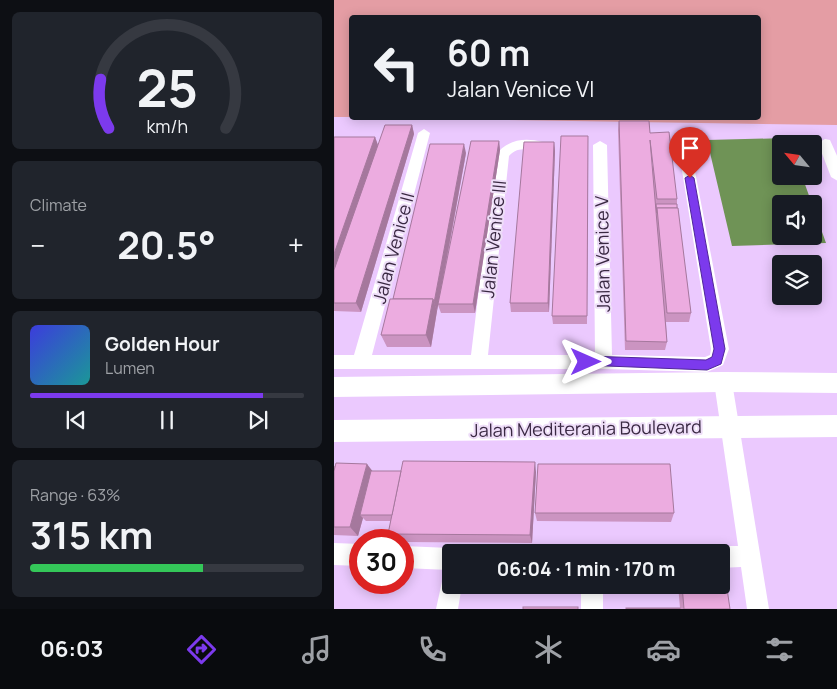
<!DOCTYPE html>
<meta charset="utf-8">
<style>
:root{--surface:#171b24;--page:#20242c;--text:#f1f3f6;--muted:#9ea1a6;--line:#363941;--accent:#7c3aed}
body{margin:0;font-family:Manrope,sans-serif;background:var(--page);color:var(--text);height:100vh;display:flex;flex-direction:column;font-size:19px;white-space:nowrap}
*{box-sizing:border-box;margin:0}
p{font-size:16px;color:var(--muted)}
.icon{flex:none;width:28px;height:28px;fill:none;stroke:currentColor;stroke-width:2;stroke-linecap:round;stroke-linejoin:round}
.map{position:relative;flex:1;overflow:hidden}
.sheet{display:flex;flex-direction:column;gap:12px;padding:12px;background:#0d0f14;width:334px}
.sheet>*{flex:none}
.guide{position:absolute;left:15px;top:15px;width:412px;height:105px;border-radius:5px;box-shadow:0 2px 12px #0003;background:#171b24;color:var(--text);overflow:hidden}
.needle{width:32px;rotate:299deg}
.buttons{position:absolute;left:438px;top:135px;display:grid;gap:10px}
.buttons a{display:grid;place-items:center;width:50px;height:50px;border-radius:5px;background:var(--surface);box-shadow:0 2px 12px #0003;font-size:25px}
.speed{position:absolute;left:15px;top:529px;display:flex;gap:10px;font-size:25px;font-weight:700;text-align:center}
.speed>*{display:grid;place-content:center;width:65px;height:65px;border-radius:50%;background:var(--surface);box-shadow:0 2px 12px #0003;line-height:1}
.speed .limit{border:8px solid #d22;background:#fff;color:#111}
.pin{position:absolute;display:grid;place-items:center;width:42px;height:42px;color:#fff;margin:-51px -21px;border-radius:50% 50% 50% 0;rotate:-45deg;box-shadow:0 0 5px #0007}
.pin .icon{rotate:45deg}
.me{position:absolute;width:55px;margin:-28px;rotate:90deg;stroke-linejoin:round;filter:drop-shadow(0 0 4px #0008)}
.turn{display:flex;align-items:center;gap:18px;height:105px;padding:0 15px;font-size:22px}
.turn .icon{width:65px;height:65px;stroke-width:2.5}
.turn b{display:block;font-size:35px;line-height:42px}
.big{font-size:38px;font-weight:700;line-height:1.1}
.sheet .card{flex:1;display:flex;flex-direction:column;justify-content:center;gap:8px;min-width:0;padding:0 18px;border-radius:8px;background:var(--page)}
.sheet .dial{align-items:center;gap:0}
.dial svg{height:130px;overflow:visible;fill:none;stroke:var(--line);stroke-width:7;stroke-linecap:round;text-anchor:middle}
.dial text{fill:var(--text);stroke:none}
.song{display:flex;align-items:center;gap:15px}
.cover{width:60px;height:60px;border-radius:8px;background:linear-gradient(135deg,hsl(240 70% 55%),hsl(180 70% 35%))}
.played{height:5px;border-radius:2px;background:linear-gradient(90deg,var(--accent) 85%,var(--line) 85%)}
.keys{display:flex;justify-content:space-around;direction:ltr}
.heat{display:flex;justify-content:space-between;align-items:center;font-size:28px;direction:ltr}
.charge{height:8px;border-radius:4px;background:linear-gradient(90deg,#34c759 63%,var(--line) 0)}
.trip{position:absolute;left:108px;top:544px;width:288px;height:50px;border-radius:5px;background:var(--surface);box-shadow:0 2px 12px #0003;font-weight:700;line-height:50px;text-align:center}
.tabs{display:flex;height:80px;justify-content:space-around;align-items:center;background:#090b0e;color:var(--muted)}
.tabs .icon{width:35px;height:35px}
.tabs .current{color:var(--accent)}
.tabs b{font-size:22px;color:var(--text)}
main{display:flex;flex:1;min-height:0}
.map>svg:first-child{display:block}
.green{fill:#e49da4}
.water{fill:#6f9356}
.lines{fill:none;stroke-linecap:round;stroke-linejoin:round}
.minor{fill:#fff;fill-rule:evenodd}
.tertiary{fill:#fff;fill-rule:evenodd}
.wall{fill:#cb94c1}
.shaded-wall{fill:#a5789d}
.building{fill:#ecace0;stroke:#a5789d}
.route{fill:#7c3aed;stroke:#51269a}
.labels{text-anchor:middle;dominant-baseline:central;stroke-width:4;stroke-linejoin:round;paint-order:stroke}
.street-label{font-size:18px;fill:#392842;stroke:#eedef8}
</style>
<main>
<section class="sheet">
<div class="card dial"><svg viewBox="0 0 100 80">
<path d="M14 69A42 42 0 1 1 86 69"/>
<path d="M14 69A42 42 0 0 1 9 39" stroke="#7c3aed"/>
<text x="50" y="56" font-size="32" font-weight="700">25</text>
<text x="50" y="72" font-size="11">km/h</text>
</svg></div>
<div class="card"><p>Climate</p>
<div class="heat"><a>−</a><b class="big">20.5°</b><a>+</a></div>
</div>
<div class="card">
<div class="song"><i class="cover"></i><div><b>Golden Hour</b><p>Lumen</p></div></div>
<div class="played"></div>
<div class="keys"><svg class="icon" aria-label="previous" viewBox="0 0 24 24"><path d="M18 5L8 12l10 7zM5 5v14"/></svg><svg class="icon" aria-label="pause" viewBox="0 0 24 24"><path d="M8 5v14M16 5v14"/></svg><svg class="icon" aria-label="next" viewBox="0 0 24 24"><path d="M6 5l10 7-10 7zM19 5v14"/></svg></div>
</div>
<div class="card"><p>Range · 63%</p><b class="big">315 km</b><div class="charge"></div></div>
</section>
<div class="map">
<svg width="504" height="609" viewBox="0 0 504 609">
<rect width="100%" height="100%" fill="#ebc9fe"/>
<polygon class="green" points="0,0 503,0 503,125 35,118 425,118 425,18 18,18 17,117 0,117"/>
<polygon class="water" points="454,138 456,144 446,144 446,176 468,176 478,204 446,204 446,236 479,236 479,207 492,243 398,246 373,140"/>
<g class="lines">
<g class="minor">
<path d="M90 129 96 133 38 355H137L161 156C172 140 190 137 208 142L210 145C201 155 186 143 175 156L154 355H261L259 145 266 141 273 145 278 355 371 357 376 355 377 349 343 140 349 136 355 140 395 349 389 365 373 372 270 369H0V355H20L84 133Z"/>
<polygon points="491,139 496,140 504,158 504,181 497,177 484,143"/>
<polygon points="389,374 395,377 398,382 435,609 413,609 407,567 386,568 386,552 377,552 378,549 386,546 404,546 380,382 383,377"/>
<polygon points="0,543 26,544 26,566 0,565"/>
<polygon points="69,546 116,548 124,552 116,552 116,570 69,568"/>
<polygon points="116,574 116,585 128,585 124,609 102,609 109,577"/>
<rect x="247" y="585" width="22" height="24"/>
</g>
<g class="tertiary">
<polygon points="389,372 504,373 504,393 389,392 0,397 0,377"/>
<polygon points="504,415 504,437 0,442 0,420"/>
</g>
</g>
<g class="wall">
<polygon points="285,121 343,199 343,204 357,313 355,322 332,322 333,342 331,350 291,350 284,130"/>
<polygon points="78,125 80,134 27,312 0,311 0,137 41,137 44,145"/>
<polygon points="254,136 253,324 219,324 218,316"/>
<polygon points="165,141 166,150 141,313 107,313 104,305 97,347 53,347 47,335 59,299 132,153 109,282"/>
<polygon points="220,142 221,151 215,312 177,312 176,303"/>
<polygon points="0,466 38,471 202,472 198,543 69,542 69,540 59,540 54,534 57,521 32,521 29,518 24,536 0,535"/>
<polygon points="201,513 340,513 337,522 203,521"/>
<polygon points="344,585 386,585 396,609 292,609 292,608 346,608"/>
</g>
<g class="shaded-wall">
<polygon points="78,125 80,134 27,312 22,303"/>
<polygon points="41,137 46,151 0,286 0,254"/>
<polygon points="165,141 166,150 141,313 139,304"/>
<polygon points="220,142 221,151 215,312 214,303"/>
<polygon points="130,144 132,153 103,311 100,303"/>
<polygon points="99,299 103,311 97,347 92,335"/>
<polygon points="201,462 202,472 198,543 196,535"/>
<polygon points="33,464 40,473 26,515 29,518 24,536 16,527"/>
</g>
<g class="building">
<polygon points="285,121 315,121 316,133 335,132 343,199 323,199 316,140 333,342 292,341"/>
<polygon points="51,125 78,125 22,303 0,303 0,270"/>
<polygon points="227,136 254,136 253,316 218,316"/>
<polygon points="0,137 41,137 0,254"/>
<polygon points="137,141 165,141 139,304 104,304"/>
<polygon points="190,142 220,142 214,303 176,303"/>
<polygon points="96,144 130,144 100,303 99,299 59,299"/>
<polygon points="322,204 343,204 343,208 323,208 323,213"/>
<polygon points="323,208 344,208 357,313 333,313"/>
<polygon points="56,299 99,299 92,335 47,335"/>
<polygon points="69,461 201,462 196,535 54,534"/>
<polygon points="2,463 33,464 16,527 0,527 0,471"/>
<polygon points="204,464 336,464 340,513 201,513"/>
<polygon points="37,471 67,471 58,515 26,515"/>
<polygon points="386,568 390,568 396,609 350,609 348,585 386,585"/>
<rect x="189" y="607" width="55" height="2"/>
<rect x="292" y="608" width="54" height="1"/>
</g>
<polygon class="route" points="356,175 360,178 391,349 387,364 373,370 248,365 246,362 248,358 252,356 372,360 378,357 380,349 351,178"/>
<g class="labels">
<g class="street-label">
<text transform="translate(159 239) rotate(-84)">Jalan Venice III</text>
<text transform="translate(59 248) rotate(-75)">Jalan Venice II</text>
<text transform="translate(268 254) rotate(-91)">Jalan Venice V</text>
<text transform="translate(252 428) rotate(-1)">Jalan Mediterania Boulevard</text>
</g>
</g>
</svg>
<div class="buttons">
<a><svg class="needle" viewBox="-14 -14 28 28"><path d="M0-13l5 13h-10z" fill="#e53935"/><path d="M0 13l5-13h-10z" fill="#9ea1a6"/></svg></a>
<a><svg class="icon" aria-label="sound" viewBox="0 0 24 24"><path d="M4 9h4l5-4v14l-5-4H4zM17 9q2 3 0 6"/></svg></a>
<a><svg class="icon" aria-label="layers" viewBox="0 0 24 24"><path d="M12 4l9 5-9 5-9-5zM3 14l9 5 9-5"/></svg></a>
</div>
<div class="speed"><div class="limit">30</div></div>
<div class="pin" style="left:356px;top:178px;background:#d93025"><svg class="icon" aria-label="arrive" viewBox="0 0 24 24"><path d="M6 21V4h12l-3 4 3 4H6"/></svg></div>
<svg class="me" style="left:252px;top:362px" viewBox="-20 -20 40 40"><path d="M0-17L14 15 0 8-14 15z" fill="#7c3aed" stroke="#fff" stroke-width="4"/></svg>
<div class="trip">06:04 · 1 min · 170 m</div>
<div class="guide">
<div class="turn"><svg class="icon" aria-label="left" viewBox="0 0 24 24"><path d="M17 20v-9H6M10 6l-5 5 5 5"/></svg><div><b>60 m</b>Jalan Venice VI</div></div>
</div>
</div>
</main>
<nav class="tabs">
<b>06:03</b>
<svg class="icon current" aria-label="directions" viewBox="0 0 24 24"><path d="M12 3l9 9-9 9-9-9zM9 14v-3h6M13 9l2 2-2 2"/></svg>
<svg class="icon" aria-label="music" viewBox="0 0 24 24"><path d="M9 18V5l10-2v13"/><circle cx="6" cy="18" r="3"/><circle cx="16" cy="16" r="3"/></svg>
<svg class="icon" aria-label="phone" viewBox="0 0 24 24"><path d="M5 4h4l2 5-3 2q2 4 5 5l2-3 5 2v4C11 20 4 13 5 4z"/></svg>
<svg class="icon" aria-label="climate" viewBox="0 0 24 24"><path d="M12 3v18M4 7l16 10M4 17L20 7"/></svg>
<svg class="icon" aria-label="car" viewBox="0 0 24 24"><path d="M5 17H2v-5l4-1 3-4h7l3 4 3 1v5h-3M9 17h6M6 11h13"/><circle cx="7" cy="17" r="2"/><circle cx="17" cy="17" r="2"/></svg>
<svg class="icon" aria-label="filters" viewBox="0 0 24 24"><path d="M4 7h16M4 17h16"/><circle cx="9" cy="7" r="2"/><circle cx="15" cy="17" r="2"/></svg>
</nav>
